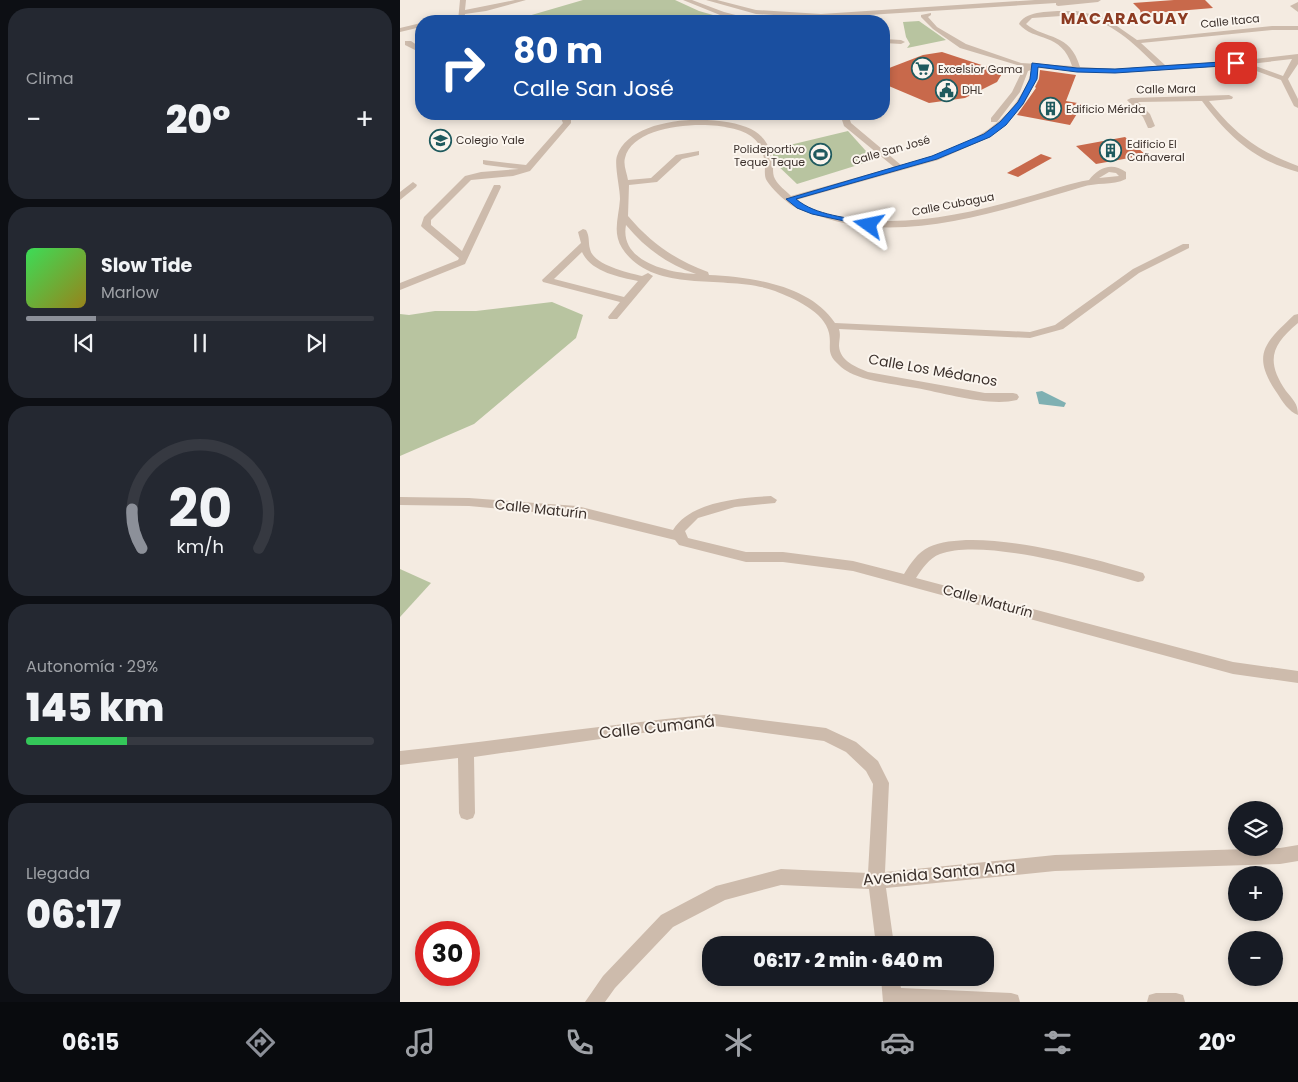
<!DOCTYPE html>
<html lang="es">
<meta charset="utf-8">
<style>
:root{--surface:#171b24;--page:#242831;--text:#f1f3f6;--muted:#9ea1a6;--line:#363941;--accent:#8c9099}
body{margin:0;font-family:Poppins,sans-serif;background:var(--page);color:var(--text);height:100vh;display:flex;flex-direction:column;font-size:19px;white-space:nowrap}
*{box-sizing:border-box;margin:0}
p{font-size:16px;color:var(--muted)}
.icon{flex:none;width:28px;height:28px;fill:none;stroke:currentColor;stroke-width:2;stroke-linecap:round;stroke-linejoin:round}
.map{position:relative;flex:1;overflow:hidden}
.side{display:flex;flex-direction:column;gap:8px;padding:8px;background:#0d0f14;width:400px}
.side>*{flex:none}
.hud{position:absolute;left:15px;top:15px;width:475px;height:105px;border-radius:20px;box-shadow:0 2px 8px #0003;background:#1a4fa0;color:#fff;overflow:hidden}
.buttons{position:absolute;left:828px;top:801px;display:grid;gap:10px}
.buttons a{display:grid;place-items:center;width:55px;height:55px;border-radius:50%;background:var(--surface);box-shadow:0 2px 8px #0003;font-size:25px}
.speed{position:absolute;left:15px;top:921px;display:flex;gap:10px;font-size:25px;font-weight:700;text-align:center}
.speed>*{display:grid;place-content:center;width:65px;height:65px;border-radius:50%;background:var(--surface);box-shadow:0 2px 8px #0003;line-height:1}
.speed .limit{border:8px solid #d22;background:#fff;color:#111}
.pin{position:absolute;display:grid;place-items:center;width:42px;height:42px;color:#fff;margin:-21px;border-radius:10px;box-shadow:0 2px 8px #0006}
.me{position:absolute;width:55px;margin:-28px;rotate:282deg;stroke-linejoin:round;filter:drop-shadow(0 0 4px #0008)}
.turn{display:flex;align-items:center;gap:18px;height:105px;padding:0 15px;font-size:22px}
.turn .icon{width:65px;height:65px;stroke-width:2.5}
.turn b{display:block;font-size:35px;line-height:42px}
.big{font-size:38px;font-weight:800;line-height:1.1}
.side .tile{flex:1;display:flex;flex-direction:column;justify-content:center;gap:8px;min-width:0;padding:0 18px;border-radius:20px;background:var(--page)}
.side .dial{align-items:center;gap:0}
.dial svg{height:130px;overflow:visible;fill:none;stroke:var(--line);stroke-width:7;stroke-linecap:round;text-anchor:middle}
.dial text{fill:var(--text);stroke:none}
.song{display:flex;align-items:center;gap:15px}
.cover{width:60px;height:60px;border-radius:8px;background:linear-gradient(135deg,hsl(130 70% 55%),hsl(50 70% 35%))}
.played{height:5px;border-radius:2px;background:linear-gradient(90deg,var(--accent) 20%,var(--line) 20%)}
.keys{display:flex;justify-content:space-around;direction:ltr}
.heat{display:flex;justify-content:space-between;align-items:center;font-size:28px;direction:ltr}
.charge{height:8px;border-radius:4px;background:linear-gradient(90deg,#34c759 29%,var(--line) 0)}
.trip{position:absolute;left:302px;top:936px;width:292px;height:50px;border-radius:20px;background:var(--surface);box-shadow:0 2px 8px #0003;font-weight:800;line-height:50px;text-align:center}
.dock{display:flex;height:80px;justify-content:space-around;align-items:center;background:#090b0e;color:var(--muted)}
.dock .icon{width:35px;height:35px}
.dock .active{color:var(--accent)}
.dock b{font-size:22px;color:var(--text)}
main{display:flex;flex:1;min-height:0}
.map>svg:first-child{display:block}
.green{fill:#b8c4a0}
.water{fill:#7fb0b2}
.building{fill:#c8694b}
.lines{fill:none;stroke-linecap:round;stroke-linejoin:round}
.minor{fill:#cdbbac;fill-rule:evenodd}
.route{fill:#1a73e8;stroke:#114b97}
.labels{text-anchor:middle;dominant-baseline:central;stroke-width:4;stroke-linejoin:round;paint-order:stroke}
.far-street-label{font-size:11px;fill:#3b302b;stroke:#fbf5ee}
.far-poi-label{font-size:11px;fill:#3b302b;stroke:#fbf5ee;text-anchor:start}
.street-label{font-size:14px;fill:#3b302b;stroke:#fbf5ee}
.far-district-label{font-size:16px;font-weight:bold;letter-spacing:1px;fill:#8c3b22;stroke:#fbf5ee}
.near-street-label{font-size:16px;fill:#3b302b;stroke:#fbf5ee}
</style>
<main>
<section class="side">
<div class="tile"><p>Clima</p>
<div class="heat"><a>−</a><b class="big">20°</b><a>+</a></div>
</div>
<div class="tile">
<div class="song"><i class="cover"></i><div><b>Slow Tide</b><p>Marlow</p></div></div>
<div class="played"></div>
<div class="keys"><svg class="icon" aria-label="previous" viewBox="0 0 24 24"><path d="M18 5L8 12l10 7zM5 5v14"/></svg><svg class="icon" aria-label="pause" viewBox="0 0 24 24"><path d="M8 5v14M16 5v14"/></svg><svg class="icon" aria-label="next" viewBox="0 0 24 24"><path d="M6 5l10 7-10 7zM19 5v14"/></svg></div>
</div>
<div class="tile dial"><svg viewBox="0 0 100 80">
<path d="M14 69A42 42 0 1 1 86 69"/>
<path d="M14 69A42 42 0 0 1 8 45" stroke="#8c9099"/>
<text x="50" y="56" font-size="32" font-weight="700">20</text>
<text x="50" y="72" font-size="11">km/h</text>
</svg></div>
<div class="tile"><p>Autonomía · 29%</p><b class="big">145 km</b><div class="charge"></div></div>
<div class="tile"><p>Llegada</p><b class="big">06:17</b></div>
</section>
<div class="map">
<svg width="898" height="1002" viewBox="0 0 898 1002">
<rect width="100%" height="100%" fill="#f4ebe1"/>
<g class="green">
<polygon points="183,0 275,0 299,11 327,19 324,21 111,21"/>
<polygon points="519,21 546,40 507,48 510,44 506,37 503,22"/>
<polygon points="448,131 474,160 397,184 373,161 373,149"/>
<polygon points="152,302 183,315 176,338 74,424 0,456 0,314 9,315 35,311 76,311"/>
<polygon points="0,569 31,583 0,617"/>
</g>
<polygon class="water" points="642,391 666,403 664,407 639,404 636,392"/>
<g class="building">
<polygon points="774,0 805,0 813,8 741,14 740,10 733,3"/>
<polygon points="542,52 603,72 597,82 565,98 529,103 484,84 484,70 523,55"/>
<polygon points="640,70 676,75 666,101 683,104 670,125 617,115 636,88 635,87 639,79"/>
<polygon points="725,137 746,155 696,164 676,146"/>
<polygon points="641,154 652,158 618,177 607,173"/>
</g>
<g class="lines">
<g class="minor">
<polygon points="60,0 66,0 65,10 115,0 126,0 86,11 65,14 64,21 58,21"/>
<polygon points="283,0 292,0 324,12 351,19 348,21 320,15"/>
<polygon points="306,0 317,0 356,10 421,14 635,0 701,0 698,2 658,6 656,5 656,3 421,18 356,14"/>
<polygon points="898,2 898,12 890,6"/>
<path d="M676 11 704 17 737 40 872 26H898V30H872L741 43 765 65 836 61 898 54V64L888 79 898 99V108L894 106 881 80 840 65 715 73 638 68 637 79 624 104 606 125 590 137 538 160 396 200C411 211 432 215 450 218 511 228 575 212 634 195 652 190 670 183 689 180 699 167 712 162 726 172V179C712 186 696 182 682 187 602 210 501 246 419 216 409 213 399 210 391 205 383 199 372 189 367 181 364 177 365 170 365 166 363 142 353 133 330 128 304 121 233 124 225 158 223 165 227 173 228 180L251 178 276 155 299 151V155L282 159 257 182 229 185 228 216C251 243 275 260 308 272L309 275C351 277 410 285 435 323L630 332 655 325 733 269 783 244H789V248L739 273 663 329 630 338 439 329C441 335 439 340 439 346 440 361 456 367 468 372L585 393H613L617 394 619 397 617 400C589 407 545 393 516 388 499 385 480 383 463 378 454 375 445 371 439 365 425 353 432 347 429 333 425 312 393 298 375 291 328 273 253 296 222 248 212 232 219 217 220 199 220 188 214 164 217 156 230 115 319 113 351 129 367 137 372 151 373 168 373 171 373 176 375 179 378 185 386 191 391 196L494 167 444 126 442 120 448 114H456L450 120 451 123 501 165C547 152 599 136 623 91 627 84 630 78 631 70L628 71 620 92 597 122H591V118L612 92 624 67 560 48 533 29 521 17V15L531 13V15L528 17 537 27 566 44 621 63 672 66C662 32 634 42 619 24 625 9 661 11 676 11ZM676 15C711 20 733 43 757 66L715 69 680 67C670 32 646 40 626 24L632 18ZM892 59 883 76 850 64ZM709 172 716 173 719 176 699 178ZM226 225C245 248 267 264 296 274 270 273 219 262 226 225Z"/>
<polygon points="21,23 21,27 0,32 0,28"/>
<polygon points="484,39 501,40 505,42 501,44 484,43"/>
<polygon points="5,41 11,41 21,48 21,53 5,45"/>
<path d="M829 95 833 97 832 99 809 101C836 135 858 151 898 166V172C854 160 829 137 802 101L738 102 750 114 755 126 751 128H748L743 117 727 100 731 98Z"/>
<polygon points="86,114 95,114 89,117 86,117"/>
<polygon points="159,114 167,114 171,119 171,123 130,171 113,176 71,180 31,220 31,225 62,251 93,187 94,185 100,185 101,187 65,264 0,290 0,283 58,260 59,258 23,228 21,226 24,217 65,176 81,172 119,169 86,165 83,164 83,160 126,165 163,123"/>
<polygon points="470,114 479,114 482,117 475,119"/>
<polygon points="13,182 17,185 16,187 0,200 0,192"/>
<path d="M183 229 186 230C190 237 188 242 190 249 193 265 229 273 242 276L248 273 253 276 217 319H209L208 317 220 302 143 282 142 280 181 243 178 232ZM182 252C191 272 219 277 238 281L224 297 154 279Z"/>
<path d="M898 314V323C872 345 865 360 886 391 893 400 898 403 898 415 889 412 882 401 877 393 850 354 866 342 894 315Z"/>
<path d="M371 496 377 500 375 503 335 507 298 518 285 531 288 538 346 552H383L453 561 504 574C510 564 518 552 529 547 577 526 693 558 743 573L745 577 743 581 738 582C692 569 584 538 540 554 529 558 522 569 516 578L833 662 898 671V683L833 674 453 571 383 562H346L279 545 275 540 177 516 69 506 0 505V497L69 498 177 506 273 530C291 501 340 498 371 496Z"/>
<path d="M315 714 426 728 456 742 478 761 489 783 485 872 655 855 880 848 898 845V861L880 864 655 871 486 888 494 945H476L469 889 381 885 325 900 273 927 215 988 205 1002H185L203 976 261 915 316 886 381 869 468 873 473 784 466 771 446 752 424 741 315 726 242 733 74 757 75 813 73 818 67 820 61 818 59 813 58 758 0 765V751C105 740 210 724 315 714Z"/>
<polygon points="481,978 499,978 501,988 611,993 618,995 620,1002 483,1002"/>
<polygon points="756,993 776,993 783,995 785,1002 747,1002 749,995"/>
</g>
</g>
<path class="route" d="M836 61 839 63 838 65 715 73 677 72 638 67 637 79 623 104 606 125 590 137 537 159 396 199C416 216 448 217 472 223V227L412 214 397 208 386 199 532 156 584 134 600 122 618 102 630 79 632 63 677 68 715 69Z"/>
<defs>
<symbol id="supermarket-ring" viewBox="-11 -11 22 22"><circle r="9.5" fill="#fbf5ee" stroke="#1f5a5e" stroke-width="1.5"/><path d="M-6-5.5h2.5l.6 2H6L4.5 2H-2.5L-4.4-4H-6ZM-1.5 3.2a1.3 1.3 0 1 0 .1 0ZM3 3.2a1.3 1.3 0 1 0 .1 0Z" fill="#1f5a5e"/></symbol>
<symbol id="civic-ring" viewBox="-11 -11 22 22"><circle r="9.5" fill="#fbf5ee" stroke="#1f5a5e" stroke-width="1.5"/><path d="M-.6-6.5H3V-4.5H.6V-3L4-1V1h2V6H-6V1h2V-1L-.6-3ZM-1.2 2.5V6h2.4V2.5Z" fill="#1f5a5e"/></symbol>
<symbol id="building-ring" viewBox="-11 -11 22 22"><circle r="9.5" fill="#fbf5ee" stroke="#1f5a5e" stroke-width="1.5"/><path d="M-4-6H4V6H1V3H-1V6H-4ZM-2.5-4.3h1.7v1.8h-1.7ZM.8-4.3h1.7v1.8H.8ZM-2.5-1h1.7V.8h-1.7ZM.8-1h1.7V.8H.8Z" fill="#1f5a5e"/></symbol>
<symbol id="school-ring" viewBox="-11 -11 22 22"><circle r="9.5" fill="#fbf5ee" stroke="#1f5a5e" stroke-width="1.5"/><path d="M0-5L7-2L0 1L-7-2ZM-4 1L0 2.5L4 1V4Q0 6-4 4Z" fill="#1f5a5e"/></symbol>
<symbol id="stadium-ring" viewBox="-11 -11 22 22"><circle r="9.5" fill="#fbf5ee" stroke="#1f5a5e" stroke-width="1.5"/><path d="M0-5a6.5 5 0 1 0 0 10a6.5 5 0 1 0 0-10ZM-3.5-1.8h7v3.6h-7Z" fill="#1f5a5e"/></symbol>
</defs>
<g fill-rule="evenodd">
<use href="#supermarket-ring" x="510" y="56" width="25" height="25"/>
<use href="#civic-ring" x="534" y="78" width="25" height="25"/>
<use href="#building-ring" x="638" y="96" width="25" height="25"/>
<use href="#school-ring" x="28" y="128" width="25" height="25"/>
<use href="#building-ring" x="698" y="138" width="25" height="25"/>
<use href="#stadium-ring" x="408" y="142" width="25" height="25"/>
</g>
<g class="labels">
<g class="far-street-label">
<text transform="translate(830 21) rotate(-6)">Calle Itaca</text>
<text transform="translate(766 89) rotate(-1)">Calle Mara</text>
<text transform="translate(491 150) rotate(-16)">Calle San José</text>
<text transform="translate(553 204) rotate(-11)">Calle Cubagua</text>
</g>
<g class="far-poi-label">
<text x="538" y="69">Excelsior Gama</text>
<text x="562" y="90">DHL</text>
<text x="666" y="109">Edificio Mérida</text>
<text x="56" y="140">Colegio Yale</text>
<text x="727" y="144">Edificio El<tspan x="727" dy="13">Cañaveral</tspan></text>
<text x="405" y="149" text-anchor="end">Polideportivo<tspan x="405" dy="13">Teque Teque</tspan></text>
</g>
<g class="street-label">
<text transform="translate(533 370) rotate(10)">Calle Los Médanos</text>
<text transform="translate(141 509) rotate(6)">Calle Maturín</text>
<text transform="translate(588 601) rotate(15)">Calle Maturín</text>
</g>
<g class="far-district-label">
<text x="725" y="18">MACARACUAY</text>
</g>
<g class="near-street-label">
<text transform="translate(257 727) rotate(-6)">Calle Cumaná</text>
<text transform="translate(539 873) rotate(-5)">Avenida Santa Ana</text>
</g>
</g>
</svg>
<div class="buttons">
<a><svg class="icon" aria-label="layers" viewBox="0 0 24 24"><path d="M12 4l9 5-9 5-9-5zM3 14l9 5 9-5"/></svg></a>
<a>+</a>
<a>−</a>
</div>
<div class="speed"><div class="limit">30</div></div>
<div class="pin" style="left:836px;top:63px;background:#d93025"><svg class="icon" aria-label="arrive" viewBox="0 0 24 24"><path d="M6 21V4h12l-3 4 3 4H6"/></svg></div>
<svg class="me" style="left:469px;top:225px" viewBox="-20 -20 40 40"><path d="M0-17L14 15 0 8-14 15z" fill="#1a73e8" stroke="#fff" stroke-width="4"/></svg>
<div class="trip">06:17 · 2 min · 640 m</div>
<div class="hud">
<div class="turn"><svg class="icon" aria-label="right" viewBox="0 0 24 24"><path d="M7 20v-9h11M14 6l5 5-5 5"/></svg><div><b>80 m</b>Calle San José</div></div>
</div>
</div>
</main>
<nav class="dock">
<b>06:15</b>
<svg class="icon active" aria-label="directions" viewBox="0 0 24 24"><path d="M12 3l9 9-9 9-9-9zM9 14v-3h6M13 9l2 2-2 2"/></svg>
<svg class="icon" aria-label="music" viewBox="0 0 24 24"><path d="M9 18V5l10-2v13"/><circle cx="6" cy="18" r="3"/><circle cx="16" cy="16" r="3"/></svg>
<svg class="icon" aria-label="phone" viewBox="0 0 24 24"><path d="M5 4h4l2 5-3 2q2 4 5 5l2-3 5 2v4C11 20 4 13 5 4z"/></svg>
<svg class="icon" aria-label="climate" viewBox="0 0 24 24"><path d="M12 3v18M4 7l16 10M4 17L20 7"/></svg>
<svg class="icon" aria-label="car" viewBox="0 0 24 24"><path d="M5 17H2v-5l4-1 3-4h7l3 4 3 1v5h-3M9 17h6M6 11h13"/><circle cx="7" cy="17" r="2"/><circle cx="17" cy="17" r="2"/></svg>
<svg class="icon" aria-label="filters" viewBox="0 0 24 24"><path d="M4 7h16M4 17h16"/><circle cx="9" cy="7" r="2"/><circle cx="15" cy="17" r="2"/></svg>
<b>20°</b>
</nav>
